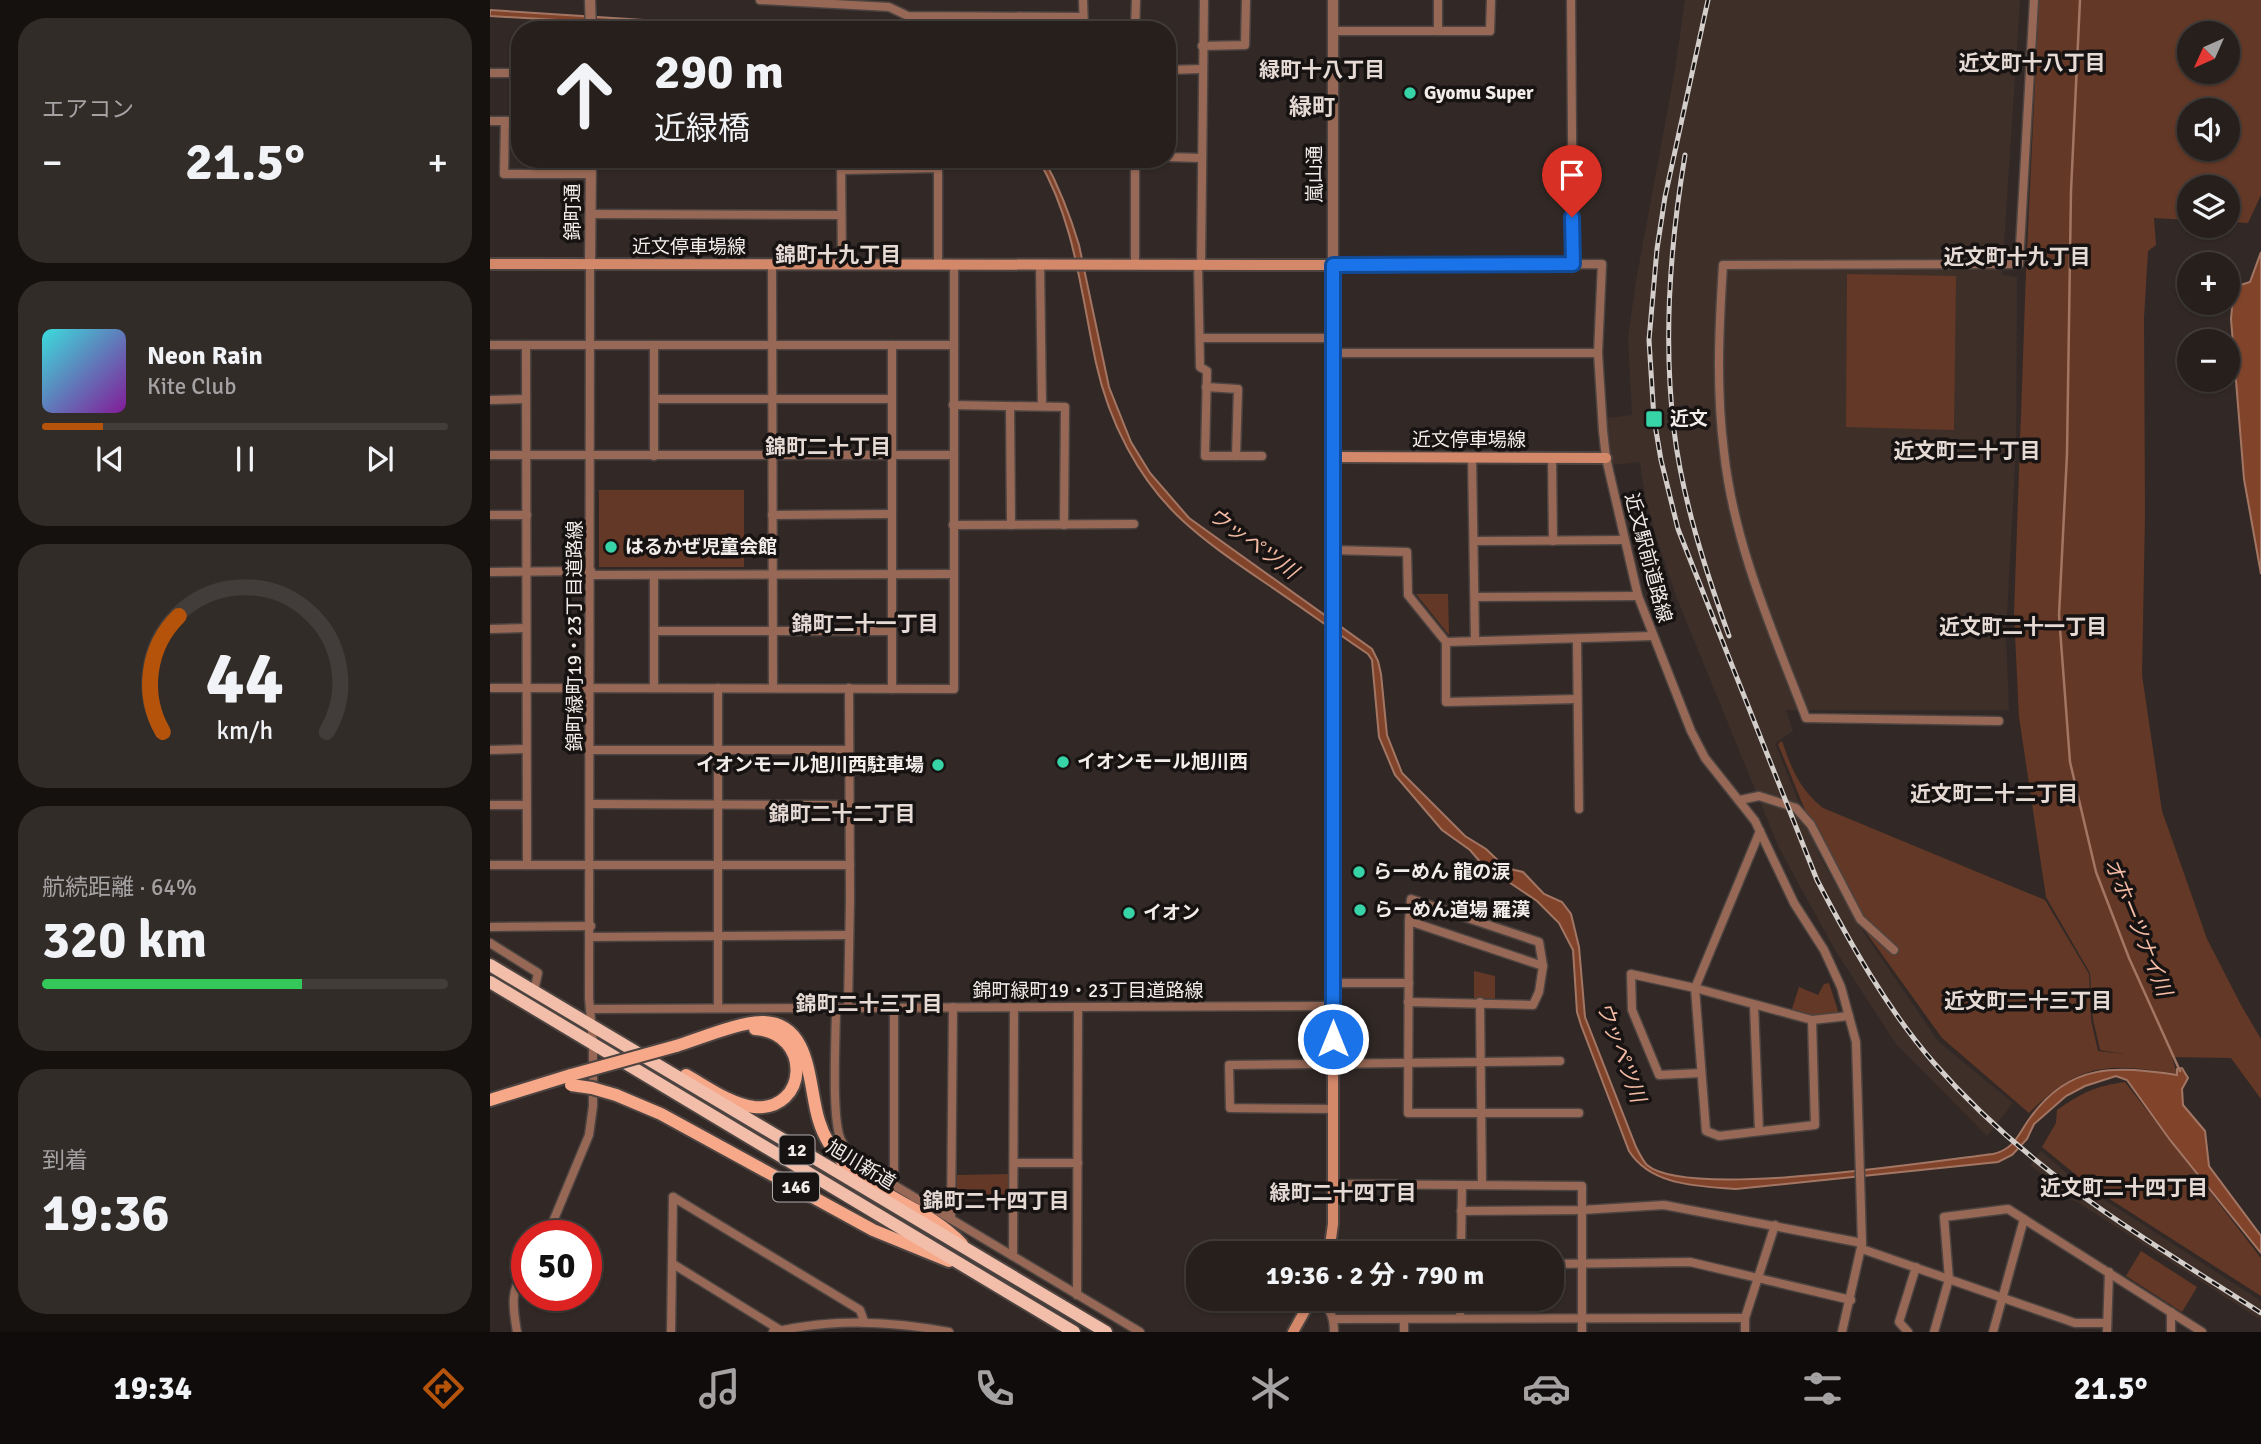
<!DOCTYPE html>
<html lang="ja">
<meta charset="utf-8">
<style>
:root{--surface:#261f1c;--page:#322c29;--text:#f1f3f6;--muted:#a4a2a3;--line:#423d3b;--accent:#b45309}
body{margin:0;font-family:Signika,"Noto Sans JP",sans-serif;background:var(--page);color:var(--text);height:100vh;display:flex;flex-direction:column;font-size:26px;white-space:nowrap}
*{box-sizing:border-box;margin:0}
p{font-size:23px;color:var(--muted)}
.icon{flex:none;width:38px;height:38px;fill:none;stroke:currentColor;stroke-width:2;stroke-linecap:round;stroke-linejoin:round}
.map{position:relative;flex:1;overflow:hidden}
.side{display:flex;flex-direction:column;gap:18px;padding:18px;background:#15110f;width:490px}
.side>*{flex:none}
.guide{position:absolute;left:21px;top:21px;width:665px;height:147px;border-radius:28px;box-shadow:0 2px 5px #0004,0 0 0 2px var(--line);background:#261f1c;color:var(--text);overflow:hidden}
.needle{width:46px;rotate:225deg}
.fabs{position:absolute;left:1687px;top:21px;display:grid;gap:14px}
.fabs a{display:grid;place-items:center;width:63px;height:63px;border-radius:50%;background:var(--surface);box-shadow:0 2px 5px #0004,0 0 0 2px var(--line);font-size:35px}
.speed{position:absolute;left:21px;top:1220px;display:flex;gap:14px;font-size:35px;font-weight:700;text-align:center}
.speed>*{display:grid;place-content:center;width:91px;height:91px;border-radius:50%;background:var(--surface);box-shadow:0 2px 5px #0004,0 0 0 2px var(--line);line-height:1}
.speed .limit{border:10px solid #d22;background:#fff;color:#111}
.pin{position:absolute;display:grid;place-items:center;width:60px;height:60px;color:#fff;margin:-72px -30px;border-radius:50% 50% 50% 0;rotate:-45deg;box-shadow:0 0 7px #0007}
.pin .icon{rotate:45deg}
.me{position:absolute;width:77px;margin:-38px;rotate:0deg;stroke-linejoin:round;filter:drop-shadow(0 0 5px #0008)}
.turn{display:flex;align-items:center;gap:24px;height:147px;padding:0 28px;font-size:32px}
.turn .icon{width:91px;height:91px;stroke-width:2.5}
.turn b{display:block;font-size:49px;line-height:60px}
.big{font-size:52px;font-weight:700;line-height:1.1}
.side .widget{flex:1;display:flex;flex-direction:column;justify-content:center;gap:10px;min-width:0;padding:0 24px;border-radius:28px;background:var(--page)}
.side .dial{align-items:center;gap:0}
.dial svg{height:182px;overflow:visible;fill:none;stroke:var(--line);stroke-width:7;stroke-linecap:round;text-anchor:middle}
.dial text{fill:var(--text);stroke:none}
.song{display:flex;align-items:center;gap:21px}
.cover{width:84px;height:84px;border-radius:10px;background:linear-gradient(135deg,hsl(180 70% 55%),hsl(290 70% 35%))}
.played{height:7px;border-radius:4px;background:linear-gradient(90deg,var(--accent) 15%,var(--line) 15%)}
.keys{display:flex;justify-content:space-around;direction:ltr}
.heat{display:flex;justify-content:space-between;align-items:center;font-size:38px;direction:ltr}
.charge{height:10px;border-radius:5px;background:linear-gradient(90deg,#34c759 64%,var(--line) 0)}
.trip{position:absolute;left:696px;top:1241px;width:378px;height:70px;border-radius:28px;background:var(--surface);box-shadow:0 2px 5px #0004,0 0 0 2px var(--line);font-weight:700;line-height:70px;text-align:center}
.tab-bar{display:flex;height:112px;justify-content:space-around;align-items:center;background:#0f0c0b;color:var(--muted)}
.tab-bar .icon{width:49px;height:49px}
.tab-bar .selected{color:var(--accent)}
.tab-bar b{font-size:32px;color:var(--text)}
main{display:flex;flex:1;min-height:0}
.map>svg:first-child{display:block}
.built{fill:#3e2f29}
.green{fill:#643826;fill-rule:evenodd}
.water{fill:#81442b;stroke:#a37664;stroke-width:2}
.lines{fill:none;stroke-linecap:round;stroke-linejoin:round}
.stream{stroke:#a37664;stroke-width:2.5}
.minor-casing{stroke:#4d4441;stroke-width:11}
.tertiary-casing{stroke:#4d4441;stroke-width:13}
.secondary-casing{stroke:#4d4441;stroke-width:14}
.primary-casing{stroke:#4d4441;stroke-width:16}
.trunk-casing{stroke:#4d4441;stroke-width:16}
.minor{stroke:#976855;stroke-width:8}
.tertiary{stroke:#976855;stroke-width:10}
.secondary{stroke:#d4886a;stroke-width:10}
.primary{stroke:#f7a889;stroke-width:12}
.trunk{stroke:#f2beaa;stroke-width:12}
.rail-casing{stroke:#d4cecb;stroke-width:5}
.rail{stroke:#171312;stroke-width:2.5;stroke-dasharray:8;stroke-linecap:butt}
.primary-bridge-casing{stroke:#4d4441;stroke-width:16;stroke-linecap:butt}
.primary-bridge{stroke:#f7a889;stroke-width:12}
.route-casing{stroke:#114b97;stroke-width:18}
.route{stroke:#1a73e8;stroke-width:12}
.poi-dot{fill:#36d4a7;stroke:#171312;stroke-width:2.5}
.labels{text-anchor:middle;dominant-baseline:central;stroke-width:7;stroke-linejoin:round;paint-order:stroke}
.shield{fill:#171312;stroke:#b0aba9;stroke-width:2}
.shield-label{font-size:18px;font-weight:bold;fill:#f2ecea}
.poi-label{font-size:19px;font-weight:bold;fill:#f2ecea;stroke:#171312;text-anchor:start}
.street-label{font-size:19px;fill:#f2ecea;stroke:#171312}
.neighbourhood-label{font-size:21px;font-weight:bold;fill:#e6dad5;stroke:#171312}
.water-label{font-size:21px;font-style:italic;fill:#f2baa3;stroke:#171312}
.quarter-label{font-size:23px;font-weight:bold;fill:#e6dad5;stroke:#171312}
</style>
<main>
<section class="side">
<div class="widget"><p>エアコン</p>
<div class="heat"><a>−</a><b class="big">21.5°</b><a>+</a></div>
</div>
<div class="widget">
<div class="song"><i class="cover"></i><div><b>Neon Rain</b><p>Kite Club</p></div></div>
<div class="played"></div>
<div class="keys"><svg class="icon" aria-label="previous" viewBox="0 0 24 24"><path d="M18 5L8 12l10 7zM5 5v14"/></svg><svg class="icon" aria-label="pause" viewBox="0 0 24 24"><path d="M8 5v14M16 5v14"/></svg><svg class="icon" aria-label="next" viewBox="0 0 24 24"><path d="M6 5l10 7-10 7zM19 5v14"/></svg></div>
</div>
<div class="widget dial"><svg viewBox="0 0 100 80">
<path d="M14 69A42 42 0 1 1 86 69"/>
<path d="M14 69A42 42 0 0 1 21 18" stroke="#b45309"/>
<text x="50" y="56" font-size="32" font-weight="700">44</text>
<text x="50" y="72" font-size="11">km/h</text>
</svg></div>
<div class="widget"><p>航続距離 · 64%</p><b class="big">320 km</b><div class="charge"></div></div>
<div class="widget"><p>到着</p><b class="big">19:36</b></div>
</section>
<div class="map">
<svg width="1771" height="1332" viewBox="0 0 1771 1332">
<rect width="100%" height="100%" fill="#322926"/>
<g class="built">
<polygon points="1195,0 1530,0 1512,275 1527,277 1526,447 1516,633 1519,710 1296,710 1303,731 1285,743 1332,861 1372,930 1448,1041 1523,1103 1497,1136 1406,1044 1345,950 1289,848 1186,596 1165,533 1155,496 1150,462 1122,465 1116,418 1142,415 1138,338 1146,281 1185,70"/>
<polygon points="1551,1151 1587,1182 1771,1301 1771,1320 1584,1200 1540,1165"/>
</g>
<g class="green">
<path d="M1549 0H1771V195L1758 223 1738 222V187H1699V220L1664 218 1666 245 1658 251 1654 318 1655 515 1652 675 1672 811 1717 939 1751 1005 1771 1039V1099L1741 1058 1682 1057 1687 1074C1619 1063 1591 1061 1539 1113L1452 1038 1373 928 1335 859 1288 744 1292 741C1301 768 1310 790 1333 808L1555 900 1599 974 1601 1020 1608 1051 1634 1054 1610 1050 1603 1019 1600 973 1556 897 1529 717 1524 614 1536 272ZM1699 33H1738V72H1699ZM1699 110H1738V149H1699Z"/>
<polygon points="1357,274 1466,276 1464,430 1356,427"/>
<rect x="109" y="490" width="145" height="77"/>
<polygon points="926,594 958,594 959,635"/>
<polygon points="984,971 1005,976 1005,999 984,998"/>
<polygon points="1339,983 1348,1011 1346,1014 1323,1015 1302,1009 1309,987 1328,995 1334,984"/>
<path d="M1635 1082 1771 1258V1296L1601 1187 1552 1147 1566 1123 1567 1110C1592 1093 1605 1086 1635 1082Z"/>
<polygon points="519,1174 519,1196 467,1196 467,1175"/>
<polygon points="1651,1251 1707,1287 1692,1312 1636,1276"/>
</g>
<g class="water">
<polygon points="0,10 307,30 195,30 121,24 120,30 117,30 118,23 0,16"/>
<path d="M548 159H554C569 187 580 215 589 245L619 387 641 442 660 473 699 518 882 649 888 661 891 674 897 735 912 773 975 836 996 849 1016 868 1033 872 1054 894 1072 902 1081 914 1089 947 1095 1017 1146 1147C1149 1153 1153 1161 1157 1165 1197 1200 1444 1161 1503 1154 1525 1149 1528 1134 1540 1118 1580 1062 1627 1066 1687 1075V1069L1692 1068 1698 1078 1692 1089 1693 1105 1715 1131 1719 1166 1771 1236V1253L1680 1140 1637 1080 1626 1076 1595 1086 1576 1096 1544 1124 1537 1139 1522 1155 1508 1162 1246 1189C1208 1186 1161 1186 1139 1151L1091 1025 1087 1012 1083 950 1069 923 1047 901 992 864 980 850 952 830 905 775 889 737 882 660 878 654C844 631 811 607 777 584 748 564 718 544 692 520 648 479 619 422 606 363 591 294 585 221 548 159Z"/>
<polygon points="1771,252 1771,574 1754,479 1741,319 1744,287 1760,282"/>
</g>
<g class="lines">
<polyline class="stream" points="1590,0 1581,191 1577,454 1569,615 1580,762 1606,872 1639,958 1690,1071"/>
<defs>
<g id="minor">
<polyline points="270,0 399,7 418,16 593,17"/>
<polyline points="593,0 594,30"/>
<polyline points="1081,0 1083,264"/>
<polyline points="645,30 646,0"/>
<polyline points="843,31 1000,31 1001,0"/>
<polyline points="948,31 948,0"/>
<polyline points="712,46 755,45 756,0"/>
<polyline points="677,70 711,69"/>
<polyline points="0,73 30,73"/>
<polyline points="0,121 30,121"/>
<polyline points="15,121 14,174 101,174"/>
<polyline points="677,157 711,158"/>
<polyline points="351,159 352,264"/>
<polyline points="645,159 645,264"/>
<polyline points="351,170 448,168 448,264"/>
<polyline points="101,214 351,215"/>
<polyline points="282,264 283,688"/>
<polyline points="550,264 552,406"/>
<polyline points="708,264 710,367 717,371 715,456 772,456"/>
<polyline points="711,264 714,0"/>
<polyline points="843,265 1112,264 1108,353 1113,431 1116,458 1148,596 1201,731 1215,758 1265,821 1304,903 1334,950 1351,987 1366,1042 1372,1243 1352,1332"/>
<polyline points="710,338 842,338"/>
<polyline points="0,345 464,345"/>
<polyline points="36,345 37,865"/>
<polyline points="402,345 402,689"/>
<polyline points="842,353 1108,353"/>
<polyline points="716,387 748,389 746,456"/>
<polyline points="164,399 402,399"/>
<polyline points="0,400 36,399"/>
<polyline points="463,405 575,407 574,525"/>
<polyline points="520,406 521,525"/>
<polyline points="0,455 464,455"/>
<polyline points="164,456 164,345"/>
<polyline points="982,457 985,641"/>
<polyline points="1062,457 1063,541"/>
<polyline points="0,515 37,515"/>
<polyline points="282,515 401,514"/>
<polyline points="463,525 644,524"/>
<polyline points="985,541 1134,540"/>
<polyline points="843,550 917,552 918,595 956,642 956,702 1087,699"/>
<polyline points="0,572 101,571"/>
<polyline points="101,575 463,574"/>
<polyline points="985,597 1148,596"/>
<polyline points="0,629 36,628"/>
<polyline points="164,631 401,631"/>
<polyline points="1087,640 1089,809"/>
<polyline points="956,642 1163,636"/>
<polyline points="0,688 464,689 464,264"/>
<polyline points="164,688 164,575"/>
<polyline points="228,688 228,1008"/>
<path d="M1509 721 1316 718C1283 632 1244 545 1234 452 1226 389 1229 327 1233 265L1529 264 1544 0"/>
<polyline points="0,750 35,749"/>
<polyline points="100,750 359,750"/>
<polyline points="1250,800 1269,796 1306,808 1321,825 1370,919 1404,950"/>
<polyline points="100,804 360,805"/>
<polyline points="0,805 36,805"/>
<polyline points="1270,831 1205,988 1216,1131 1229,1136 1325,1125 1322,1020"/>
<polyline points="0,865 360,865"/>
<polyline points="0,927 101,926"/>
<polyline points="100,937 358,935"/>
<polyline points="0,943 48,973 44,991"/>
<polyline points="1053,966 1049,942 921,899 919,921 918,1113 1089,1113"/>
<polyline points="843,983 919,983"/>
<polyline points="918,1002 1043,1005 1049,992 1053,966 919,921"/>
<polyline points="990,1002 992,1185"/>
<polyline points="1264,1005 1269,1131"/>
<path d="M346 1007C346 1034 341 1119 351 1140 356 1151 364 1158 372 1166L650 1332"/>
<polyline points="358,1007 360,899 359,688"/>
<polyline points="100,1009 843,1006"/>
<polyline points="1211,1073 1169,1075 1142,1010 1141,974 1205,988 1322,1020 1359,1016"/>
<polyline points="843,1109 740,1108 739,1065 1070,1061"/>
<polyline points="524,1163 588,1163"/>
<polyline points="843,1184 1092,1186 1092,1332"/>
<polyline points="404,1185 404,1007"/>
<polyline points="183,1197 370,1310 374,1321"/>
<polyline points="971,1211 1092,1210 1174,1205 1372,1243"/>
<polyline points="461,1219 463,1007"/>
<polyline points="57,1236 99,1135 103,1106 103,1043 99,998 100,264"/>
<polyline points="840,1246 971,1248"/>
<polyline points="1372,1249 1585,1323 1617,1323"/>
<polyline points="971,1250 972,1185"/>
<polyline points="523,1256 524,1008"/>
<polyline points="183,1264 290,1330"/>
<polyline points="1062,1264 1200,1262 1361,1300"/>
<polyline points="587,1295 588,1007"/>
<path d="M828 1298C840 1308 844 1316 844 1332"/>
<polyline points="1681,1312 1681,1332"/>
<polyline points="970,1318 971,1298"/>
<polyline points="844,1319 1255,1318"/>
<polyline points="914,1319 914,1332"/>
<path d="M27 1332C23 1308 19 1288 37 1269"/>
<polyline points="181,1332 183,1197"/>
<path d="M283 1332C343 1319 398 1320 459 1332"/>
<polyline points="1255,1332 1255,1318 1285,1225"/>
<polyline points="1418,1332 1409,1322 1426,1267"/>
<polyline points="1444,1332 1459,1279 1454,1217 1518,1209 1712,1332"/>
<polyline points="1503,1332 1534,1219"/>
<polyline points="1617,1332 1619,1272"/>
</g>
<g id="tertiary">
<polyline points="100,0 101,30"/>
<polyline points="843,0 843,265"/>
<polyline points="100,264 101,159"/>
</g>
<g id="secondary">
<polyline points="0,264 843,265 843,1224 839,1253"/>
<polyline points="842,457 1116,458"/>
<polyline points="803,1332 822,1298"/>
</g>
<g id="primary">
<path d="M186 1046C209 1039 251 1021 274 1022 323 1024 318 1088 329 1121 334 1138 345 1154 357 1166 391 1198 439 1209 472 1244"/>
<path d="M196 1075C217 1087 240 1104 264 1107 318 1112 323 1033 265 1029"/>
<polyline points="126,1095 171,1114 383,1230 459,1261"/>
<polyline points="0,1100 81,1075"/>
</g>
<g id="trunk">
<polyline points="0,965 616,1332"/>
<polyline points="0,982 584,1332"/>
</g>
</defs>
<use href="#minor" class="minor-casing"/>
<use href="#tertiary" class="tertiary-casing"/>
<use href="#secondary" class="secondary-casing"/>
<use href="#primary" class="primary-casing"/>
<use href="#trunk" class="trunk-casing"/>
<use href="#minor" class="minor"/>
<use href="#tertiary" class="tertiary"/>
<use href="#secondary" class="secondary"/>
<use href="#primary" class="primary"/>
<use href="#trunk" class="trunk"/>
<defs>
<g id="rail">
<path d="M1218 0 1175 197 1167 249 1159 340 1164 419 1171 460 1188 529 1327 880C1360 943 1397 1009 1444 1063 1539 1172 1651 1236 1771 1313"/>
<path d="M1195 155C1180 245 1173 339 1184 430 1192 498 1216 572 1239 636"/>
</g>
</defs>
<use href="#rail" class="rail-casing"/>
<use href="#rail" class="rail"/>
<defs>
<g id="primary-bridge">
<polyline points="81,1075 186,1046"/>
<polyline points="81,1085 102,1088 126,1095"/>
</g>
</defs>
<use href="#primary-bridge" class="primary-bridge-casing"/>
<use href="#primary-bridge" class="primary-bridge"/>
</g>
<g class="lines">
<defs>
<polyline id="route" points="843,1039 843,265 1083,264 1082,217"/>
</defs>
<use href="#route" class="route-casing"/>
<use href="#route" class="route"/>
</g>
<g class="poi-dot">
<circle cx="920" cy="93" r="7"/>
<rect x="1155" y="410" width="18" height="18" rx="3.5"/>
<circle cx="121" cy="547" r="7"/>
<circle cx="573" cy="762" r="7"/>
<circle cx="448" cy="765" r="7"/>
<circle cx="869" cy="872" r="7"/>
<circle cx="870" cy="910" r="7"/>
<circle cx="639" cy="913" r="7"/>
</g>
<g class="labels">
<g class="shield">
<rect x="289.5" y="1135.5" width="35" height="29" rx="5"/>
<rect x="283" y="1172.5" width="46" height="29" rx="5"/>
</g>
<g class="shield-label">
<text x="307" y="1150">12</text>
<text x="306" y="1187">146</text>
</g>
<g class="poi-label">
<text x="934" y="93">Gyomu Super</text>
<text x="1180" y="419">近文</text>
<text x="135" y="547">はるかぜ児童会館</text>
<text x="587" y="762">イオンモール旭川西</text>
<text x="434" y="765" text-anchor="end">イオンモール旭川西駐車場</text>
<text x="883" y="872">らーめん 龍の涙</text>
<text x="884" y="910">らーめん道場 羅漢</text>
<text x="653" y="913">イオン</text>
</g>
<g class="street-label">
<text transform="translate(825 174) rotate(-90)">嵐山通</text>
<text transform="translate(83 212) rotate(-90)">錦町通</text>
<text x="199" y="247">近文停車場線</text>
<text x="979" y="440">近文停車場線</text>
<text transform="translate(1158 558) rotate(75)">近文駅前道路線</text>
<text transform="translate(85 636) rotate(-90)">錦町緑町19・23丁目道路線</text>
<text x="598" y="991">錦町緑町19・23丁目道路線</text>
<text transform="translate(371 1165) rotate(31)">旭川新道</text>
</g>
<g class="neighbourhood-label">
<text x="1542" y="63">近文町十八丁目</text>
<text x="832" y="70">緑町十八丁目</text>
<text x="348" y="255">錦町十九丁目</text>
<text x="1527" y="257">近文町十九丁目</text>
<text x="338" y="447">錦町二十丁目</text>
<text x="1477" y="451">近文町二十丁目</text>
<text x="375" y="624">錦町二十一丁目</text>
<text x="1533" y="627">近文町二十一丁目</text>
<text x="1504" y="794">近文町二十二丁目</text>
<text x="352" y="814">錦町二十二丁目</text>
<text x="1538" y="1001">近文町二十三丁目</text>
<text x="379" y="1004">錦町二十三丁目</text>
<text x="1634" y="1188">近文町二十四丁目</text>
<text x="853" y="1193">緑町二十四丁目</text>
<text x="506" y="1201">錦町二十四丁目</text>
</g>
<g class="water-label">
<text transform="translate(763 543) rotate(36)">ウッペツ川</text>
<text transform="translate(1648 927) rotate(68)">オホーツナイ川</text>
<text transform="translate(1131 1052) rotate(70)">ウッペツ川</text>
</g>
<g class="quarter-label">
<text x="822" y="107">緑町</text>
</g>
</g>
</svg>
<div class="fabs">
<a><svg class="needle" viewBox="-14 -14 28 28"><path d="M0-13l5 13h-10z" fill="#e53935"/><path d="M0 13l5-13h-10z" fill="#a4a2a3"/></svg></a>
<a><svg class="icon" aria-label="sound" viewBox="0 0 24 24"><path d="M4 9h4l5-4v14l-5-4H4zM17 9q2 3 0 6"/></svg></a>
<a><svg class="icon" aria-label="layers" viewBox="0 0 24 24"><path d="M12 4l9 5-9 5-9-5zM3 14l9 5 9-5"/></svg></a>
<a>+</a>
<a>−</a>
</div>
<div class="speed"><div class="limit">50</div></div>
<div class="pin" style="left:1082px;top:217px;background:#d93025"><svg class="icon" aria-label="arrive" viewBox="0 0 24 24"><path d="M6 21V4h12l-3 4 3 4H6"/></svg></div>
<svg class="me" style="left:843px;top:1039px" viewBox="-20 -20 40 40"><circle r="17" fill="#1a73e8" stroke="#fff" stroke-width="3"/><path d="M0-11L8 9 0 5-8 9z" fill="#fff"/></svg>
<div class="trip">19:36 · 2 分 · 790 m</div>
<div class="guide">
<div class="turn"><svg class="icon" aria-label="ahead" viewBox="0 0 24 24"><path d="M12 20V5M6 11l6-6 6 6"/></svg><div><b>290 m</b>近緑橋</div></div>
</div>
</div>
</main>
<nav class="tab-bar">
<b>19:34</b>
<svg class="icon selected" aria-label="directions" viewBox="0 0 24 24"><path d="M12 3l9 9-9 9-9-9zM9 14v-3h6M13 9l2 2-2 2"/></svg>
<svg class="icon" aria-label="music" viewBox="0 0 24 24"><path d="M9 18V5l10-2v13"/><circle cx="6" cy="18" r="3"/><circle cx="16" cy="16" r="3"/></svg>
<svg class="icon" aria-label="phone" viewBox="0 0 24 24"><path d="M5 4h4l2 5-3 2q2 4 5 5l2-3 5 2v4C11 20 4 13 5 4z"/></svg>
<svg class="icon" aria-label="climate" viewBox="0 0 24 24"><path d="M12 3v18M4 7l16 10M4 17L20 7"/></svg>
<svg class="icon" aria-label="car" viewBox="0 0 24 24"><path d="M5 17H2v-5l4-1 3-4h7l3 4 3 1v5h-3M9 17h6M6 11h13"/><circle cx="7" cy="17" r="2"/><circle cx="17" cy="17" r="2"/></svg>
<svg class="icon" aria-label="filters" viewBox="0 0 24 24"><path d="M4 7h16M4 17h16"/><circle cx="9" cy="7" r="2"/><circle cx="15" cy="17" r="2"/></svg>
<b>21.5°</b>
</nav>
